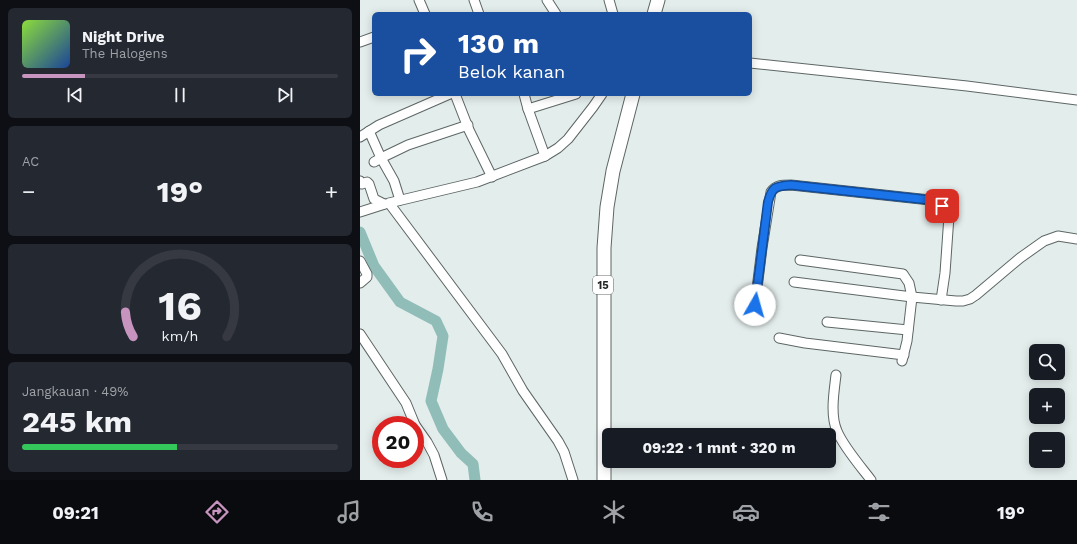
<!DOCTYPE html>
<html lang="id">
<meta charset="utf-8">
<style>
:root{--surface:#171b24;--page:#242831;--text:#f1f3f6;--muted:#9ea1a6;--line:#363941;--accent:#c794c0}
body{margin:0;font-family:"Work Sans",sans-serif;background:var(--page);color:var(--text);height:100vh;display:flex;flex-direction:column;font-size:15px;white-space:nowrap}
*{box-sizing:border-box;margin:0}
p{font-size:13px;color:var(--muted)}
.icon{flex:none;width:22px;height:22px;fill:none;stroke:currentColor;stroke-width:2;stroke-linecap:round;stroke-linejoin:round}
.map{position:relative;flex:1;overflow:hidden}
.drawer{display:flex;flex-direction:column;gap:8px;padding:8px;background:#0d0f14;width:360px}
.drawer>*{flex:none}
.banner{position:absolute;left:12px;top:12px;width:380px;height:84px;border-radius:6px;box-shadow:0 2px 10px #0003;background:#1a4fa0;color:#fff;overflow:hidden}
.buttons{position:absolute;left:669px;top:344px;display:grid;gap:8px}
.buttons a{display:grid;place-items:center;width:36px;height:36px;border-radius:6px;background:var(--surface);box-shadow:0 2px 10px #0003;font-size:20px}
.speed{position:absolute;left:12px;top:416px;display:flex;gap:8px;font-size:20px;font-weight:700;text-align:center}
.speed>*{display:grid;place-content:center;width:52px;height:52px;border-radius:50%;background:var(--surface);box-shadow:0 2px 10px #0003;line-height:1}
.speed .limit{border:6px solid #d22;background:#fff;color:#111}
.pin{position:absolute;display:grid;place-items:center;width:34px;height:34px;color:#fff;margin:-17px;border-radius:8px;box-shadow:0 2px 6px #0006}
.me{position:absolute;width:44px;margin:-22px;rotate:7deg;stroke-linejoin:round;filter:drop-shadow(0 0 3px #0008)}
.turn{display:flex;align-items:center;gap:14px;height:84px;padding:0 20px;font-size:18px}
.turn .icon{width:52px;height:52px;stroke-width:2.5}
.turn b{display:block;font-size:28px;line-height:34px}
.big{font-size:30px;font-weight:700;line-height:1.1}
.drawer .card{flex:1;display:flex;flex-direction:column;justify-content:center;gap:6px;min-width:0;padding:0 14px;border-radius:6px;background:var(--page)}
.drawer .dial{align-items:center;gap:0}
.dial svg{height:104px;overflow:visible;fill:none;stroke:var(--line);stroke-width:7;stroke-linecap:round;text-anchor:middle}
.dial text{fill:var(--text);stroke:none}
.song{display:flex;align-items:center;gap:12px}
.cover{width:48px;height:48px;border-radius:6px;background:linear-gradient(135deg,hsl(90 70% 55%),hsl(220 70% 35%))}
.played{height:4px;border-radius:2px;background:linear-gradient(90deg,var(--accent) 20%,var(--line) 20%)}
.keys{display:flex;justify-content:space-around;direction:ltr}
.heat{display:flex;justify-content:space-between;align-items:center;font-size:22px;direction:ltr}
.charge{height:6px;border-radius:3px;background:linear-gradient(90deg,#34c759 49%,var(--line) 0)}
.trip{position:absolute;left:242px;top:428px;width:234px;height:40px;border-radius:6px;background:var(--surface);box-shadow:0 2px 10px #0003;font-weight:700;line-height:40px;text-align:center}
.tabs{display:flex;height:64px;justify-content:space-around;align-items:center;background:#090b0e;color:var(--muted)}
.tabs .icon{width:28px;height:28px}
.tabs .selected{color:var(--accent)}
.tabs b{font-size:18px;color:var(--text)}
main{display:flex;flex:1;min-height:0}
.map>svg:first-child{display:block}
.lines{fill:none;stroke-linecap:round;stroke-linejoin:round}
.river{stroke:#90bdb8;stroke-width:11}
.minor-casing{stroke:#5d6665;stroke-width:11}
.highway-casing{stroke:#5d6665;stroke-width:15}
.minor{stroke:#fff;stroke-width:9}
.highway{stroke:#fff;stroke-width:13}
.route-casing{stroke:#114b97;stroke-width:10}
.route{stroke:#1a73e8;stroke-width:7}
.labels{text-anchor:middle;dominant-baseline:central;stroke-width:4;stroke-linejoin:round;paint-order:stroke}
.shield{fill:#fff;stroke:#646666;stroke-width:1}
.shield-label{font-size:11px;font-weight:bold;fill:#212525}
</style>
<main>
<section class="drawer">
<div class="card">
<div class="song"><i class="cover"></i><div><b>Night Drive</b><p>The Halogens</p></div></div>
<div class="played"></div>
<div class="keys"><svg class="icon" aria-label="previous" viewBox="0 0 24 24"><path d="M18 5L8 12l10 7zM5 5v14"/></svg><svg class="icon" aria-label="pause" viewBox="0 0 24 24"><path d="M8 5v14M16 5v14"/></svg><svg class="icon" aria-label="next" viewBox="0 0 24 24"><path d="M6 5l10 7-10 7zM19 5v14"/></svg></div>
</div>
<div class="card"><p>AC</p>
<div class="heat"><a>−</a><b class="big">19°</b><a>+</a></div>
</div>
<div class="card dial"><svg viewBox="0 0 100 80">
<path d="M14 69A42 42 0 1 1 86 69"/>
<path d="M14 69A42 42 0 0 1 8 50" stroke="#c794c0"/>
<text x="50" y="56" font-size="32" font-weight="700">16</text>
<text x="50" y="72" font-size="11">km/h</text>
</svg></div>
<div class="card"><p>Jangkauan · 49%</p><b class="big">245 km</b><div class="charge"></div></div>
</section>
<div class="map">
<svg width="717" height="480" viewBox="0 0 717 480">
<rect width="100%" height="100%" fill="#e3edec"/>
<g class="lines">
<polyline class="river" points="0,232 14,266 40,302 76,321 83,336 78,369 71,401 83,429 101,453 113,464 115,480"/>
<defs>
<g id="minor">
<polyline points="59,0 65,14"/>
<polyline points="114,0 119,14"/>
<polyline points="187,0 196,14"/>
<polyline points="249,0 253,14"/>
<polyline points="0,42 14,37"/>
<polyline points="390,63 607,86 717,100"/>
<polyline points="95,94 109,130 132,177"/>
<polyline points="164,94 168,109 185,156"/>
<polyline points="168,109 216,94"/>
<polyline points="9,131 21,158 48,145 108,125"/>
<polyline points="0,137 19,125 90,94"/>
<polyline points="14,162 21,158 34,181 40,200"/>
<polyline points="0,181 2,184 7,182 9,184 14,199 24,204"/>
<polyline points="0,212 25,204"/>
<polyline points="0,261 7,274 7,277 0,283"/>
<polyline points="434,282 552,297 549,283 543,274 440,260"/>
<path d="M395 305 402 248 411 192C416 185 422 185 431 185L570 200 581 206 589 216 585 273 581 300"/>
<polyline points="467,322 548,330"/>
<polyline points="0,334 46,403 55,425"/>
<polyline points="419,338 445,343 544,355"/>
<polyline points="542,361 547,341 552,297 596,301 603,301 610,299 616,295 660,258 684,241 698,236 717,239"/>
<path d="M476 375C474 392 470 415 477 431 483 446 501 467 511 480"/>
<polyline points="55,425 67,442 74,455 82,480"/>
<polyline points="213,480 204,452 198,441 163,391 142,354 29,203 117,182 185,156 198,148 208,139 233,107 242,94"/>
</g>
<g id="highway">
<polyline points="294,14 298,0"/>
<polyline points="244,480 244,248 247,207 253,171 273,94"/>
</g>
</defs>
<use href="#minor" class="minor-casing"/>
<use href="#highway" class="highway-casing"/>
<use href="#minor" class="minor"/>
<use href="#highway" class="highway"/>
</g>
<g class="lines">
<defs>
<path id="route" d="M395 305 408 202C412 187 415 186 431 185L570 200 582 206"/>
</defs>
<use href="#route" class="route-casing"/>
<use href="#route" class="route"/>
</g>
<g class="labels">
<rect class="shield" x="233" y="276" width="20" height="18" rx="3"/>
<g class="shield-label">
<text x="243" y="285">15</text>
</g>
</g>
</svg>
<div class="buttons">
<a><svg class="icon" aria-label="search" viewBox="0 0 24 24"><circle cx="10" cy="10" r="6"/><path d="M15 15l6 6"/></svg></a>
<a>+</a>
<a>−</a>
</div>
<div class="speed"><div class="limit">20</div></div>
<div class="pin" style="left:582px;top:206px;background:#d93025"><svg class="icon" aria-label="arrive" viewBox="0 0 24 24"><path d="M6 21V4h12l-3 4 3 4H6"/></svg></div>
<svg class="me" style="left:395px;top:305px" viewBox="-20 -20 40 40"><circle r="19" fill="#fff"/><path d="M0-13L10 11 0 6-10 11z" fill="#1a73e8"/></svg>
<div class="trip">09:22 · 1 mnt · 320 m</div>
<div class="banner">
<div class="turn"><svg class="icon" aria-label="right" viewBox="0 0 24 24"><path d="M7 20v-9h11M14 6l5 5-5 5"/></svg><div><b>130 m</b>Belok kanan</div></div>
</div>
</div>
</main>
<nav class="tabs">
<b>09:21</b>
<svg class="icon selected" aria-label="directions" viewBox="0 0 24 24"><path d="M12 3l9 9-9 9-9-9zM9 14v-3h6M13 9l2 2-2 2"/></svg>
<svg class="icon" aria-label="music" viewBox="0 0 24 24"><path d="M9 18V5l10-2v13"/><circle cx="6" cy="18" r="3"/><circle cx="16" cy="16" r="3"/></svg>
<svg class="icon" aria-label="phone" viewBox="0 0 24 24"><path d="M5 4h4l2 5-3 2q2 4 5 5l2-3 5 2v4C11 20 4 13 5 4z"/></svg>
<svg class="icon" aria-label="climate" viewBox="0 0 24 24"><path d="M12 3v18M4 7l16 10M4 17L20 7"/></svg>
<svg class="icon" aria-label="car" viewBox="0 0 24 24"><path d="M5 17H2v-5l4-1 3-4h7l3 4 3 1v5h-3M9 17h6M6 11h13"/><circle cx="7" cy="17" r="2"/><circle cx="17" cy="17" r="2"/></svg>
<svg class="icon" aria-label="filters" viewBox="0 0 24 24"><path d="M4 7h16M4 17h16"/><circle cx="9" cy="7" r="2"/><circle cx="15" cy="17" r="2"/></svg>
<b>19°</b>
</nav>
